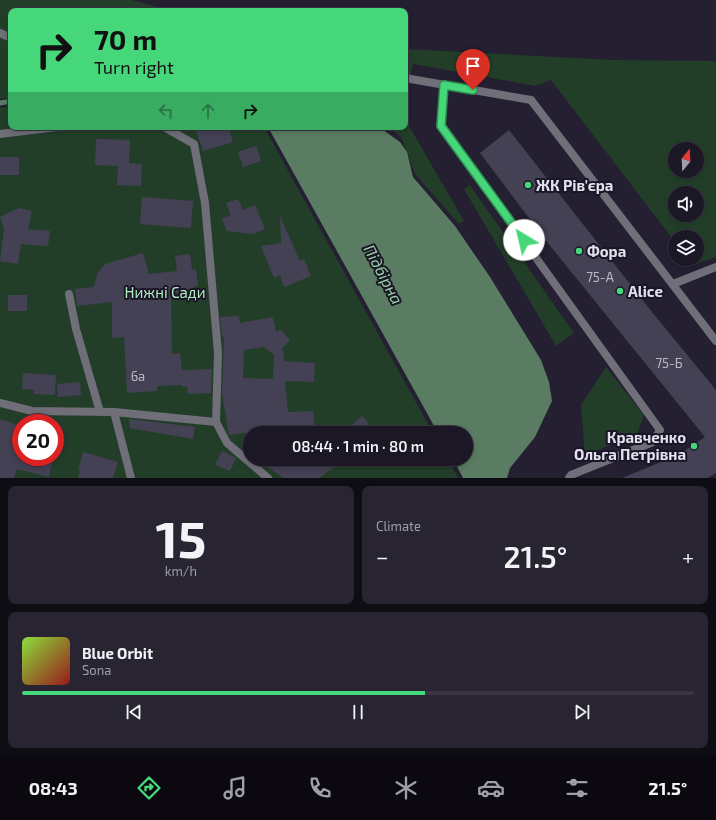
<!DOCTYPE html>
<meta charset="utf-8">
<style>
:root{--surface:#1b1725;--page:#282432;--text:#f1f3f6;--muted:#a09fa7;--line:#393642;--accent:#46d77a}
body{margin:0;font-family:"Exo 2",sans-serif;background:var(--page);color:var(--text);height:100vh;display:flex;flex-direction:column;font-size:15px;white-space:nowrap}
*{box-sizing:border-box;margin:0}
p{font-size:13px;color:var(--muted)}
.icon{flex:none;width:22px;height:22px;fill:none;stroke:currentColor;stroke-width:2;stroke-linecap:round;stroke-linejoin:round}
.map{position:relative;height:478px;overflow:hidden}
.drawer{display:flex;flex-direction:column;gap:8px;padding:8px;background:#0f0d14;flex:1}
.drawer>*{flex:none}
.banner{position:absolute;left:8px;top:8px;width:400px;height:122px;border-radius:8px;box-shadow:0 2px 6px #0003,0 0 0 1px var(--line);background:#46d77a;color:#111;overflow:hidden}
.needle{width:26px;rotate:18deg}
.buttons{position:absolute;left:668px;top:142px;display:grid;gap:8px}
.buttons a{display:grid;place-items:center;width:36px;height:36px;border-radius:50%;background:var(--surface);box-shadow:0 2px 6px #0003,0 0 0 1px var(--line);font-size:20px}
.speed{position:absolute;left:12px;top:414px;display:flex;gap:8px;font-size:20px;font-weight:700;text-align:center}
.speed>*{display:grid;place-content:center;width:52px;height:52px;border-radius:50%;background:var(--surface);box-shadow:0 2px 6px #0003,0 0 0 1px var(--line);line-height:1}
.speed .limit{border:6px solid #d22;background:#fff;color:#111}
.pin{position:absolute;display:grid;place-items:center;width:34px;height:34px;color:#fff;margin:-41px -17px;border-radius:50% 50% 50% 0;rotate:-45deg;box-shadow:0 0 4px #0007}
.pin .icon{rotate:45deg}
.me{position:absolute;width:44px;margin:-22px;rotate:324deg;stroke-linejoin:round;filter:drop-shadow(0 0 3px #0008)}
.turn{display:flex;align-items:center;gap:14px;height:84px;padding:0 20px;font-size:18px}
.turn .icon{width:52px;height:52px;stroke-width:2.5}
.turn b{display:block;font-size:28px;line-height:34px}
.lanes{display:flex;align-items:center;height:38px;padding:0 20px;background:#0003;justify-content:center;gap:20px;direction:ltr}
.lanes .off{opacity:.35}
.big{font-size:30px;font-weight:600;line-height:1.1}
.drawer .widget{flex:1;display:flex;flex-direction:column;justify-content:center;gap:6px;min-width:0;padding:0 14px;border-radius:8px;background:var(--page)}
.drawer .dial{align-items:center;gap:0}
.dial b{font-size:52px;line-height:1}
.song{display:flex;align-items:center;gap:12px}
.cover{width:48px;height:48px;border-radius:6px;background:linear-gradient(135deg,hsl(90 70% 55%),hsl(0 70% 35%))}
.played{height:4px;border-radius:2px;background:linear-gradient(90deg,var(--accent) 60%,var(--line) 60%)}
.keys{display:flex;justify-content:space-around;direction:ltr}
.heat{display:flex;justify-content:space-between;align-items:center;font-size:22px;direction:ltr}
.drawer .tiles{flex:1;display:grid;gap:8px;grid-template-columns:1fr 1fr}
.widget:last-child{grid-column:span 2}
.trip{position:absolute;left:243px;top:426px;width:230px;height:40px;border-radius:20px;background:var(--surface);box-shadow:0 2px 6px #0003,0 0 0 1px var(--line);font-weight:600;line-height:40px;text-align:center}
.dock{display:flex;height:64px;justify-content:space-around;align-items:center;background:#0b090f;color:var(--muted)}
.dock .icon{width:28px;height:28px}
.dock .selected{color:var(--accent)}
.dock b{font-size:18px;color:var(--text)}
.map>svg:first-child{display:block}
.green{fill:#223e29;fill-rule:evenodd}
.water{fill:#5a7c62}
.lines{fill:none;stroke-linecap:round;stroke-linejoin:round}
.stream{stroke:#5a7c62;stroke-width:5}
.building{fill:#454155;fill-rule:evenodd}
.service{stroke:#706e78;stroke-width:8}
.pedestrian{stroke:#706e78;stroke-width:8}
.minor{stroke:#706e78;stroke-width:8}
.route-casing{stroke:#2e8c4f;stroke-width:10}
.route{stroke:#46d77a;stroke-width:7}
.poi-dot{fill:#46d77a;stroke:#1a1627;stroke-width:1.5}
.labels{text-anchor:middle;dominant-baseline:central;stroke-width:4;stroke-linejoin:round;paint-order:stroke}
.number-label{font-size:13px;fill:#bcb9c7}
.poi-label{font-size:15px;font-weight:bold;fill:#e3e1ed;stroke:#1a1627;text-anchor:start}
.park-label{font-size:15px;fill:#b2ecbf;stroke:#1a1627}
.water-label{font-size:16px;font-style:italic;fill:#98d2a6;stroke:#1a1627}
</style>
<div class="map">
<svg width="716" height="478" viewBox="0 0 716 478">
<rect width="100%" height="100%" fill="#241f31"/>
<g class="green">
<polygon points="0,0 132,0 173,11 11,11 11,97 0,99"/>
<path d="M405 49 614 60 716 61V257L693 265 688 259H697V237H675V242L551 80 536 86 413 64 405 102ZM675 149H697V171H675ZM675 193H697V215H675Z"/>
<path d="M11 106V127H264L433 433H250V459H448L458 478H0V108ZM21 423H55V457H21Z"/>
<polygon points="405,119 464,221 459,224 415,174 401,137 388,127 405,127"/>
<polygon points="470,185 574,333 556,346 464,189"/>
<polygon points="606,367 644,415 637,435 585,455 581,405"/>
</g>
<polygon class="water" points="268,127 379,127 400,142 407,152 413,177 455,226 490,277 541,360 549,382 552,401 535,437 510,468 507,478 463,478 453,459 466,459 466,433 438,433"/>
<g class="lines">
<polyline class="stream" points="0,103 11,101"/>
</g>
<g class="building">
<polygon points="195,127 228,127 233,142 203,151"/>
<polygon points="509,130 652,312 716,390 716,473 708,478 622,478 678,455 705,437 547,242 480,153"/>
<polygon points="96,139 130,140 129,163 142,164 141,186 117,185 118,166 95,165"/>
<polygon points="256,146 261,161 243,167 238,152"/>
<rect x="0" y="157" width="19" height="18"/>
<polygon points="142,197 193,201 191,228 140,224"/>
<polygon points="238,199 243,210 255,205 265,229 253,234 227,231 222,219 231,215 226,203"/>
<polygon points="19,208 32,211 28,229 50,231 48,246 21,244 18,264 0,261 4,229 0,217"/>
<polygon points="280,216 300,261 304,259 311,276 284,287 280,275 274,278 261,246 281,243"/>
<polygon points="143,253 149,274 177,271 175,256 190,254 192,270 196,269 198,286 194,286 195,291 174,293 175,296 171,297 172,354 180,353 182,370 212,369 211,393 188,394 187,387 183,387 182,385 157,386 157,391 127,393 124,337 112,338 112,302 77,306 75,289 94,287 97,274 105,264"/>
<rect x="8" y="295" width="19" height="16"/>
<path d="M239 316 240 323 273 317 276 332 282 330 290 341 280 350H283L284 361 315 363 314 382 285 381 288 412 313 411 315 433H246L229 435 222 393 224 337H222L220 317ZM264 347 274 355 273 379 243 378 244 350Z"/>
<polygon points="23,373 56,375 55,395 34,394 34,390 22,389"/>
<polygon points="80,382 81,395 58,397 57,384"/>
<polygon points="362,416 377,433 344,433"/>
<polygon points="0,419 21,426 21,457 53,457 49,477 17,469 14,478 0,478"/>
<polygon points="129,419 195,427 193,439 130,428"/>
<polygon points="222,451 236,458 230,471 215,465"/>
<polygon points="83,452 118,462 113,478 78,478 80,471 78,471"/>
<polygon points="257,459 345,459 319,478 283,478"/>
</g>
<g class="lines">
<g class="service">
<polyline points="0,33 11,38"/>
<polyline points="405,78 531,100"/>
<polyline points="444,85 441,126 660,430 653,442 571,475 569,478"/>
<polyline points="69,294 76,329 100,412"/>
<polyline points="114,412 216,422"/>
</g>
<polyline class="pedestrian" points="673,284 716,267"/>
<g class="minor">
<polyline points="531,100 716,341"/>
<polyline points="164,127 194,144 205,203 218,353 216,422 227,443 268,478"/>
<polyline points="0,134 57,127"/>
<polyline points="0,403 32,411 114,412 131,478"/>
</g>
</g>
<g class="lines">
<defs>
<polyline id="route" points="473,90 444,85 441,126 524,240"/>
</defs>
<use href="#route" class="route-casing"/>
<use href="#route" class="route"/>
</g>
<g class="poi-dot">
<circle cx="528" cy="185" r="4"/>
<circle cx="579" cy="251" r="4"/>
<circle cx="620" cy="291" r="4"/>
<circle cx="694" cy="446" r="4"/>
</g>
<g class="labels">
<g class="number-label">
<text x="600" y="277">75-А</text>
<text x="669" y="363">75-Б</text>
<text x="138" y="376">6а</text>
</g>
<g class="poi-label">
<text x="536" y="185">ЖК Рів'єра</text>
<text x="587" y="251">Фора</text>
<text x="628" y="291">Alice</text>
<text x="686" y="437" text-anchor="end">Кравченко<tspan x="686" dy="17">Ольга Петрівна</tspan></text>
</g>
<g class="park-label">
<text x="165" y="292">Нижні Сади</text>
</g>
<g class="water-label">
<text transform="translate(384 274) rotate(62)">Підбірна</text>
</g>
</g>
</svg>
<div class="buttons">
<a><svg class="needle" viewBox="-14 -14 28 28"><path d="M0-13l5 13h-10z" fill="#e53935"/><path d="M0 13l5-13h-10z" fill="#a09fa7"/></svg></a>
<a><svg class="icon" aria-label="sound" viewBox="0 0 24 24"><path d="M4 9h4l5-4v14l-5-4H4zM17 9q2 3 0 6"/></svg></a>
<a><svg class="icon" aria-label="layers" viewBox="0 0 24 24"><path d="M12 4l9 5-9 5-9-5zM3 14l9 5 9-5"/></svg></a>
</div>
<div class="speed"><div class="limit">20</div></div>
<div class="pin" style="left:473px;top:90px;background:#d93025"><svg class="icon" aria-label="arrive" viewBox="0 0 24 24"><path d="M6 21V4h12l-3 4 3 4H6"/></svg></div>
<svg class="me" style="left:524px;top:240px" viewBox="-20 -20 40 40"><circle r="19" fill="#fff"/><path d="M0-13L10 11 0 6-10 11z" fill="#46d77a"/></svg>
<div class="trip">08:44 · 1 min · 80 m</div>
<div class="banner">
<div class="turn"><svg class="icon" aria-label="right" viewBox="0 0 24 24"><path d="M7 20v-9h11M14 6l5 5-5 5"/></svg><div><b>70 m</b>Turn right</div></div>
<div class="lanes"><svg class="icon off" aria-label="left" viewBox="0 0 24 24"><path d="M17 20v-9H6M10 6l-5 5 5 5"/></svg><svg class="icon off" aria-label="ahead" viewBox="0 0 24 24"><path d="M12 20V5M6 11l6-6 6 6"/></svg><svg class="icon" aria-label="right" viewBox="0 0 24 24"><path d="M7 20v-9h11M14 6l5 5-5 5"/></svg></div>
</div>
</div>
<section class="drawer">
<div class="tiles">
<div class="widget dial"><b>15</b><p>km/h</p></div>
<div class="widget"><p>Climate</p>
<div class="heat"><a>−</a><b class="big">21.5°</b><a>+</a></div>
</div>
<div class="widget">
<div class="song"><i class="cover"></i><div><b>Blue Orbit</b><p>Sona</p></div></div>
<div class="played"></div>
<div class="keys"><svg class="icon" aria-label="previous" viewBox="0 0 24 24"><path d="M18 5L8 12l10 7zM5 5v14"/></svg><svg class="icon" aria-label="pause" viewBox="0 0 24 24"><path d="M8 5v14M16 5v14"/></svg><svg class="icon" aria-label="next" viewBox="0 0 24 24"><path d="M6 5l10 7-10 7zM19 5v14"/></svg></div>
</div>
</div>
</section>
<nav class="dock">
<b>08:43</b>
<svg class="icon selected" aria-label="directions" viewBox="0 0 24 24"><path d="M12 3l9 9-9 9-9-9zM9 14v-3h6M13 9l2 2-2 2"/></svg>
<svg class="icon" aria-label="music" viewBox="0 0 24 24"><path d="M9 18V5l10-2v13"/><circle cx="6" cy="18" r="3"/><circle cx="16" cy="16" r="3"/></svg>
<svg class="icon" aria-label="phone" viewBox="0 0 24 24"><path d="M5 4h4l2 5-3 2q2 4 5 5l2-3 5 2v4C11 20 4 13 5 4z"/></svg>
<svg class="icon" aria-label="climate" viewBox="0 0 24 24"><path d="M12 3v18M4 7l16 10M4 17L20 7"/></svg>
<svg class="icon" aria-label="car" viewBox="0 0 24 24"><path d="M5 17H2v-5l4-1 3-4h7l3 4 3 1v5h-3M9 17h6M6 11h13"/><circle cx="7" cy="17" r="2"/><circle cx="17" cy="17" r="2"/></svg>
<svg class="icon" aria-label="filters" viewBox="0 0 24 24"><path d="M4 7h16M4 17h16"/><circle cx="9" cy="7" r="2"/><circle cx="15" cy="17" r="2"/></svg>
<b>21.5°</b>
</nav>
